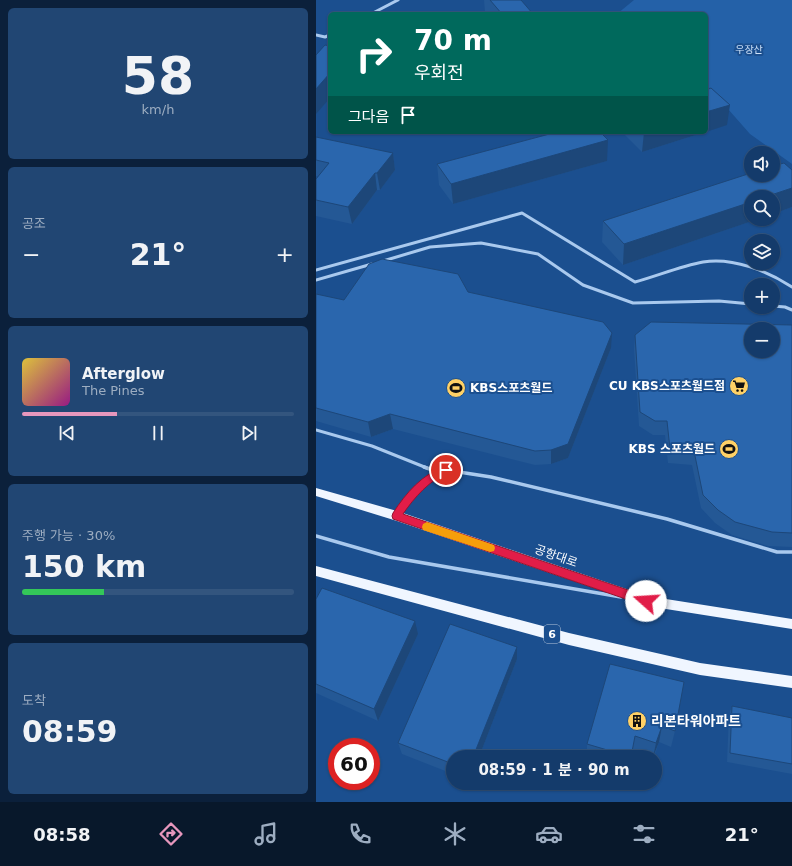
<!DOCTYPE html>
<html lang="ko">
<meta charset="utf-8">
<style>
:root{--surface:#143b6b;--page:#214673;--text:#f1f3f6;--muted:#9dadc1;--line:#33557e;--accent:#e797bd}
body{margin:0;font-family:"DejaVu Sans","Noto Sans KR",sans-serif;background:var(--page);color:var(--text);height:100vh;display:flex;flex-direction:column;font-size:15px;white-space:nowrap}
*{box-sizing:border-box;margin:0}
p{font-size:13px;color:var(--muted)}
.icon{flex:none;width:22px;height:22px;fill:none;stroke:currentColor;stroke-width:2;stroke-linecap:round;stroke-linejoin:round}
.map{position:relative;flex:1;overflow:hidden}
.side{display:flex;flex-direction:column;gap:8px;padding:8px;background:#0b203b;width:316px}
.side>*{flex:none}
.hud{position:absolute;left:12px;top:12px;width:380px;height:122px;border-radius:6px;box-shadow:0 1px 3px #0004,0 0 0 1px var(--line);background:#00695c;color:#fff;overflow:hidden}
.tools{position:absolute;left:428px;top:146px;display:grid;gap:8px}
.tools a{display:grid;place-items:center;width:36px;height:36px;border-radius:50%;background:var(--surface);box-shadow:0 1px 3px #0004,0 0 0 1px var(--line);font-size:20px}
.speed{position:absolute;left:12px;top:738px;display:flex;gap:8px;font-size:20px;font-weight:700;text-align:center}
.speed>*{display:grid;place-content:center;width:52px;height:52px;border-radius:50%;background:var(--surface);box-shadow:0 1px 3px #0004,0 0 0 1px var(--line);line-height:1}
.speed .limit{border:6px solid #d22;background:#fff;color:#111}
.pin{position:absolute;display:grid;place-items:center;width:34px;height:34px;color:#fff;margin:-17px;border:2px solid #fff;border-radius:50%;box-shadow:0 1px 4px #0007}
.me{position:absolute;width:44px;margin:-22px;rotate:289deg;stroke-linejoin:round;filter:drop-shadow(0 0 3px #0008)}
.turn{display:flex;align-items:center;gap:14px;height:84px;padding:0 20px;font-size:18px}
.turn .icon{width:52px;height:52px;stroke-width:2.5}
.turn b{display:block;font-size:28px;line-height:34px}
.then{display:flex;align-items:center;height:38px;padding:0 20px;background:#0003;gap:8px;font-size:15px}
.big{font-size:30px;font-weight:700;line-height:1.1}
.side .card{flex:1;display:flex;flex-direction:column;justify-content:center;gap:6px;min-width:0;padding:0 14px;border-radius:6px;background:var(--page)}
.side .dial{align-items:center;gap:0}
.dial b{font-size:52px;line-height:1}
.song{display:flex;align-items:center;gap:12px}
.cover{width:48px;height:48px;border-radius:6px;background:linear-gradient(135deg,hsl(50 70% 55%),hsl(310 70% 35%))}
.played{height:4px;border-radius:2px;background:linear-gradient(90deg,var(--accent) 35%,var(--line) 35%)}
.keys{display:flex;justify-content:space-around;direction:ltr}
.heat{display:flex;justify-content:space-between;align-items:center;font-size:22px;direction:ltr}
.charge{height:6px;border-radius:3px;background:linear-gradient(90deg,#34c759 30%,var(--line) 0)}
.trip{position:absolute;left:130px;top:750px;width:216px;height:40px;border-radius:20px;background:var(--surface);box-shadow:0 1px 3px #0004,0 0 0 1px var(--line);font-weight:700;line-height:40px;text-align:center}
.tabs{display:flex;height:64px;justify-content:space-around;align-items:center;background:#08182b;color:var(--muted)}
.tabs .icon{width:28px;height:28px}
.tabs .selected{color:var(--accent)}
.tabs b{font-size:18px;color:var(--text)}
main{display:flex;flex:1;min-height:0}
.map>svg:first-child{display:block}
.green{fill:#2461a8}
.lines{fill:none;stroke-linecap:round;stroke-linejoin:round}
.service-far1{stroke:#a9c9ee;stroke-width:3}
.service{stroke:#a9c9ee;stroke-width:3.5}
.minor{stroke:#a9c9ee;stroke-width:3}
.primary{fill:#f0f6ff;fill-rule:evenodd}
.wall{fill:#245895}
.shaded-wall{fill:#1d4779}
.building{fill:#2a66ad;stroke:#1d4779;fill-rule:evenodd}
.route{fill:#e11d48;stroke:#92132f}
.slow{fill:#f59e0b}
.labels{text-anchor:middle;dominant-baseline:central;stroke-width:4;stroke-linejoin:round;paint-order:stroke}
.far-park-label{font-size:10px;fill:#cfe3fa;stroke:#1b4f8f}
.shield{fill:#1b4f8f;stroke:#bbcadd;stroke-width:1}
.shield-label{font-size:11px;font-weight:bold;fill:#fff}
.poi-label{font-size:12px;font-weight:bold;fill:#fff;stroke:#1b4f8f;text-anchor:end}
.street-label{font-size:12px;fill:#fff;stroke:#1b4f8f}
.near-poi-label{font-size:14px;font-weight:bold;fill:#fff;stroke:#1b4f8f;text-anchor:start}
</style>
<main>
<section class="side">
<div class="card dial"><b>58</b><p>km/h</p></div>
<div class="card"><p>공조</p>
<div class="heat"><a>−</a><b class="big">21°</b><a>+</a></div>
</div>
<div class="card">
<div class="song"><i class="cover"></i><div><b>Afterglow</b><p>The Pines</p></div></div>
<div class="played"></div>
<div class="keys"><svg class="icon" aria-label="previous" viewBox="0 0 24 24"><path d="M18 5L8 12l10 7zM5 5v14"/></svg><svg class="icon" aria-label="pause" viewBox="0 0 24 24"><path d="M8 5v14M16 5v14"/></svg><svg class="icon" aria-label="next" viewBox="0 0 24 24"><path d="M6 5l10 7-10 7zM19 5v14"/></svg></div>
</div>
<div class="card"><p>주행 가능 · 30%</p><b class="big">150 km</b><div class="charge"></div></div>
<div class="card"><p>도착</p><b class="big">08:59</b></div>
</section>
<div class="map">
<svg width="476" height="802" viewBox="0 0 476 802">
<rect width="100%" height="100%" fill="#1b4f8f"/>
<polygon class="green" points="318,0 476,0 476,164 434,134 390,84 390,14 301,14"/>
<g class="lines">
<g class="service-far1">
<polyline points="67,261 114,247 165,243 222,254 267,285 317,303 403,301 435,304"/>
<path d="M0 270 206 213 319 282C341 276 365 266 387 262 417 257 451 271 476 287"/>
<polyline points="0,280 56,264"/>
<polyline points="457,306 469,307 476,310"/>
<polyline points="0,430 56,446 111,468"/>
</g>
<g class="service">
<polyline points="108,467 122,472"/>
<polyline points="82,515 94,496 122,472 130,470 175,477 351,519 461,552 476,552"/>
<polyline points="0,536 73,557 305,597"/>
</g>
<g class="minor">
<polyline points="55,14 82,0"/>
<polyline points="0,35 9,37 14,35"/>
</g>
<g class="primary">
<polygon points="0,488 81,511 331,596 476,619 476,629 331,606 81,521 0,496"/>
<polygon points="0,566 253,633 384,663 476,676 476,688 384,675 253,645 0,576"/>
</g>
</g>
<g class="wall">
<polygon points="168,0 205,0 217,14 170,14 169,12"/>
<polygon points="309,132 389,132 326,152 308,134"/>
<polygon points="0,137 77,153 79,170 64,190 61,190 36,224 0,216 0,179 2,176 0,176"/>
<polygon points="291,161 137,204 123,185 121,164"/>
<polygon points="476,170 476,207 457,214 435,219 442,219 307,265 286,242 287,221"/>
<polygon points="152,292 295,348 252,458 235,464 219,465 77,429 55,437 0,421 0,294 28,300"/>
<polygon points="476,325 476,547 452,546 416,535 399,523 385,508 376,465 352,463 349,435 337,435 323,426 318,349 319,335"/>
<polygon points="0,599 102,634 62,721 0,693"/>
<polygon points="201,647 201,659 163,757 137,757 137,774 86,754 82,743"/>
<polygon points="294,664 359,731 355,747 343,742 338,757 332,757 317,752 316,757 271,757 271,744"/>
<polygon points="416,706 476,718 476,774 411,762 413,715"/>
</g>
<g class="shaded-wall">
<polygon points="14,73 14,98 0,114 0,89"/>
<polygon points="414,105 411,125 390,132 390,112"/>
<polygon points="328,132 389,132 326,152"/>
<polygon points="292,140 291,161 137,204 135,184"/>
<polygon points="77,153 79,170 64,190 61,173"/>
<polygon points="59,173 61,190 36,224 32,207"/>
<polygon points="476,188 476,207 457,214 457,197 449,197"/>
<polygon points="435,202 435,219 442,219 307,265 308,244"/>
<polygon points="296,333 295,348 252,458 235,464 235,450"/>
<polygon points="74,414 77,429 55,437 52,422"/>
<polygon points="99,621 102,634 62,721 58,709"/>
<polygon points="201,647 201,659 163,757 157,757"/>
<polygon points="346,726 343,742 337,757 340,743"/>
</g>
<g class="building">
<polygon points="174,0 205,0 217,14 186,14"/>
<polygon points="9,45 14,46 14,73 0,89 0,55"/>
<polygon points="395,88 414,105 390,112 390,90"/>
<polygon points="241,132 284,132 292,140 135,184 121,164"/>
<polygon points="0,137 77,153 61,173 59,173 32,207 0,200 0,179 13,163 0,160"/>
<polygon points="468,163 476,170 476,188 449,197 435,197 435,202 308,244 287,221 435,173 435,175 457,175 457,166"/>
<polygon points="66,259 142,274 152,292 287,322 296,333 252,444 235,450 219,451 74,414 52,422 0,408 0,294 28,300 53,264"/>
<path d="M335 322 476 325V533L456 532 419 522 402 510 387 495 378 451 354 449 351 421H339L324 412 319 335ZM435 329H457V351H435Z"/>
<polygon points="6,588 99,621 58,709 0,684 0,599"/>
<polygon points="134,624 201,647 157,757 137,757 137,764 82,743"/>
<polygon points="294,664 368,682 359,731 346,726 340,743 319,736 315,757 271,744"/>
<polygon points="416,706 476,718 476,764 414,753"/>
</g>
<path class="route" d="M130 466 133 467 135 470 133 473C114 479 98 498 87 514L330 596 334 598 336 601 334 604 330 606 77 519 76 516 77 513C90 493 106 474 130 466Z"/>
<polygon class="slow" points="111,522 178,545 179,548 178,551 174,552 107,530 106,527 107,524"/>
<defs>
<symbol id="supermarket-disc" viewBox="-11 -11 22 22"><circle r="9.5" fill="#ffd166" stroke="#1b4f8f"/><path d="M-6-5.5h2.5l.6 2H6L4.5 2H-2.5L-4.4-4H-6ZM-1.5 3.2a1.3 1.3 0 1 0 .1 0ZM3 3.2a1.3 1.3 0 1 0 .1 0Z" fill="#111"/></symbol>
<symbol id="stadium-disc" viewBox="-11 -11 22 22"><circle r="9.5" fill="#ffd166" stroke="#1b4f8f"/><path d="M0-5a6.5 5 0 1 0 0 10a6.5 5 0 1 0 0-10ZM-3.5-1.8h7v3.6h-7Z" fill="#111"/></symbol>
<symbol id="building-disc" viewBox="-11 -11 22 22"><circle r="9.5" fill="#ffd166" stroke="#1b4f8f"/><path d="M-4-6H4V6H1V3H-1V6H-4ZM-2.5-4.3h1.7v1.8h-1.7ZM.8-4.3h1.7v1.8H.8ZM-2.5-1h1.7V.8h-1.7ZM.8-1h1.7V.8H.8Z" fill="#111"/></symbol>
</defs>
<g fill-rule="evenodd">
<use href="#supermarket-disc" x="412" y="375" width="22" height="22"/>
<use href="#stadium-disc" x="129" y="377" width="22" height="22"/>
<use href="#stadium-disc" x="402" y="438" width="22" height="22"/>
<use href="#building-disc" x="310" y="710" width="22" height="22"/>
</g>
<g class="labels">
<g class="far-park-label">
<text x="433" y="49">우장산</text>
</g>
<rect class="shield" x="228" y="625" width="16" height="18" rx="3"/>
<g class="shield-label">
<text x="236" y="634">6</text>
</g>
<g class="poi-label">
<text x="409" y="386">CU KBS스포츠월드점</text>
<text x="154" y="388" text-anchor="start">KBS스포츠월드</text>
<text x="399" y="449">KBS 스포츠월드</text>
</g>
<g class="street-label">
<text transform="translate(240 556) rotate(19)">공항대로</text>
</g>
<g class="near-poi-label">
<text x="335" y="721">리본타워아파트</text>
</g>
</g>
</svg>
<div class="tools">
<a><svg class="icon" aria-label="sound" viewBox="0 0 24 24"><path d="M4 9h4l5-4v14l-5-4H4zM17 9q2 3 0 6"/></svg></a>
<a><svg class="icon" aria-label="search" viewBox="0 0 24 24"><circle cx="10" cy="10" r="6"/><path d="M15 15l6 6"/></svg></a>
<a><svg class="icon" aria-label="layers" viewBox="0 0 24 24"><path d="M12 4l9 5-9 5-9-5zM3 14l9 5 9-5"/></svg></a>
<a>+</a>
<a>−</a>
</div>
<div class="speed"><div class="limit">60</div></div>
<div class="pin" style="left:130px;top:470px;background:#d93025"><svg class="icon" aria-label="arrive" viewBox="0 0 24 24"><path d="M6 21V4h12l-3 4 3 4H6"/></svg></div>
<svg class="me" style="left:330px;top:601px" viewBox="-20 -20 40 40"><circle r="19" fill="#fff"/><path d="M0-13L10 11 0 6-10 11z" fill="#e11d48"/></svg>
<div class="trip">08:59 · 1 분 · 90 m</div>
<div class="hud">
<div class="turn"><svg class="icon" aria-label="right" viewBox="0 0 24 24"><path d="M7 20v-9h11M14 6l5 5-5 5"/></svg><div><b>70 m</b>우회전</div></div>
<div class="then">그다음<svg class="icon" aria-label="arrive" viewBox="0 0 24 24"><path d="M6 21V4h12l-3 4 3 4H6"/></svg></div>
</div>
</div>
</main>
<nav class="tabs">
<b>08:58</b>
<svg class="icon selected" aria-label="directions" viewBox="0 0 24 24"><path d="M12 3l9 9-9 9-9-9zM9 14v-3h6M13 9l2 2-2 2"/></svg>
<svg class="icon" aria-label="music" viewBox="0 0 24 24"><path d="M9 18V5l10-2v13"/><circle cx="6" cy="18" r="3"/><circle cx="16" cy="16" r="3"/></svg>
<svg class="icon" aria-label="phone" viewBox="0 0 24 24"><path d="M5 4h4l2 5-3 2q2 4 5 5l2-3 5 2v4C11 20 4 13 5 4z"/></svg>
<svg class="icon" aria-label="climate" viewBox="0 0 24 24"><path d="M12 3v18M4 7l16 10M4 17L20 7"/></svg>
<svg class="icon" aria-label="car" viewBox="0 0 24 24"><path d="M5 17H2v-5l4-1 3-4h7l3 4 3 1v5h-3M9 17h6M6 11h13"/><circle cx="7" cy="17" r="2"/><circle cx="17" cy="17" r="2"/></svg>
<svg class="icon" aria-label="filters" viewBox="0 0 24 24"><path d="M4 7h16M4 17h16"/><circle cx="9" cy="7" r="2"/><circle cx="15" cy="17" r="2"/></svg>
<b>21°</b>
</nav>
